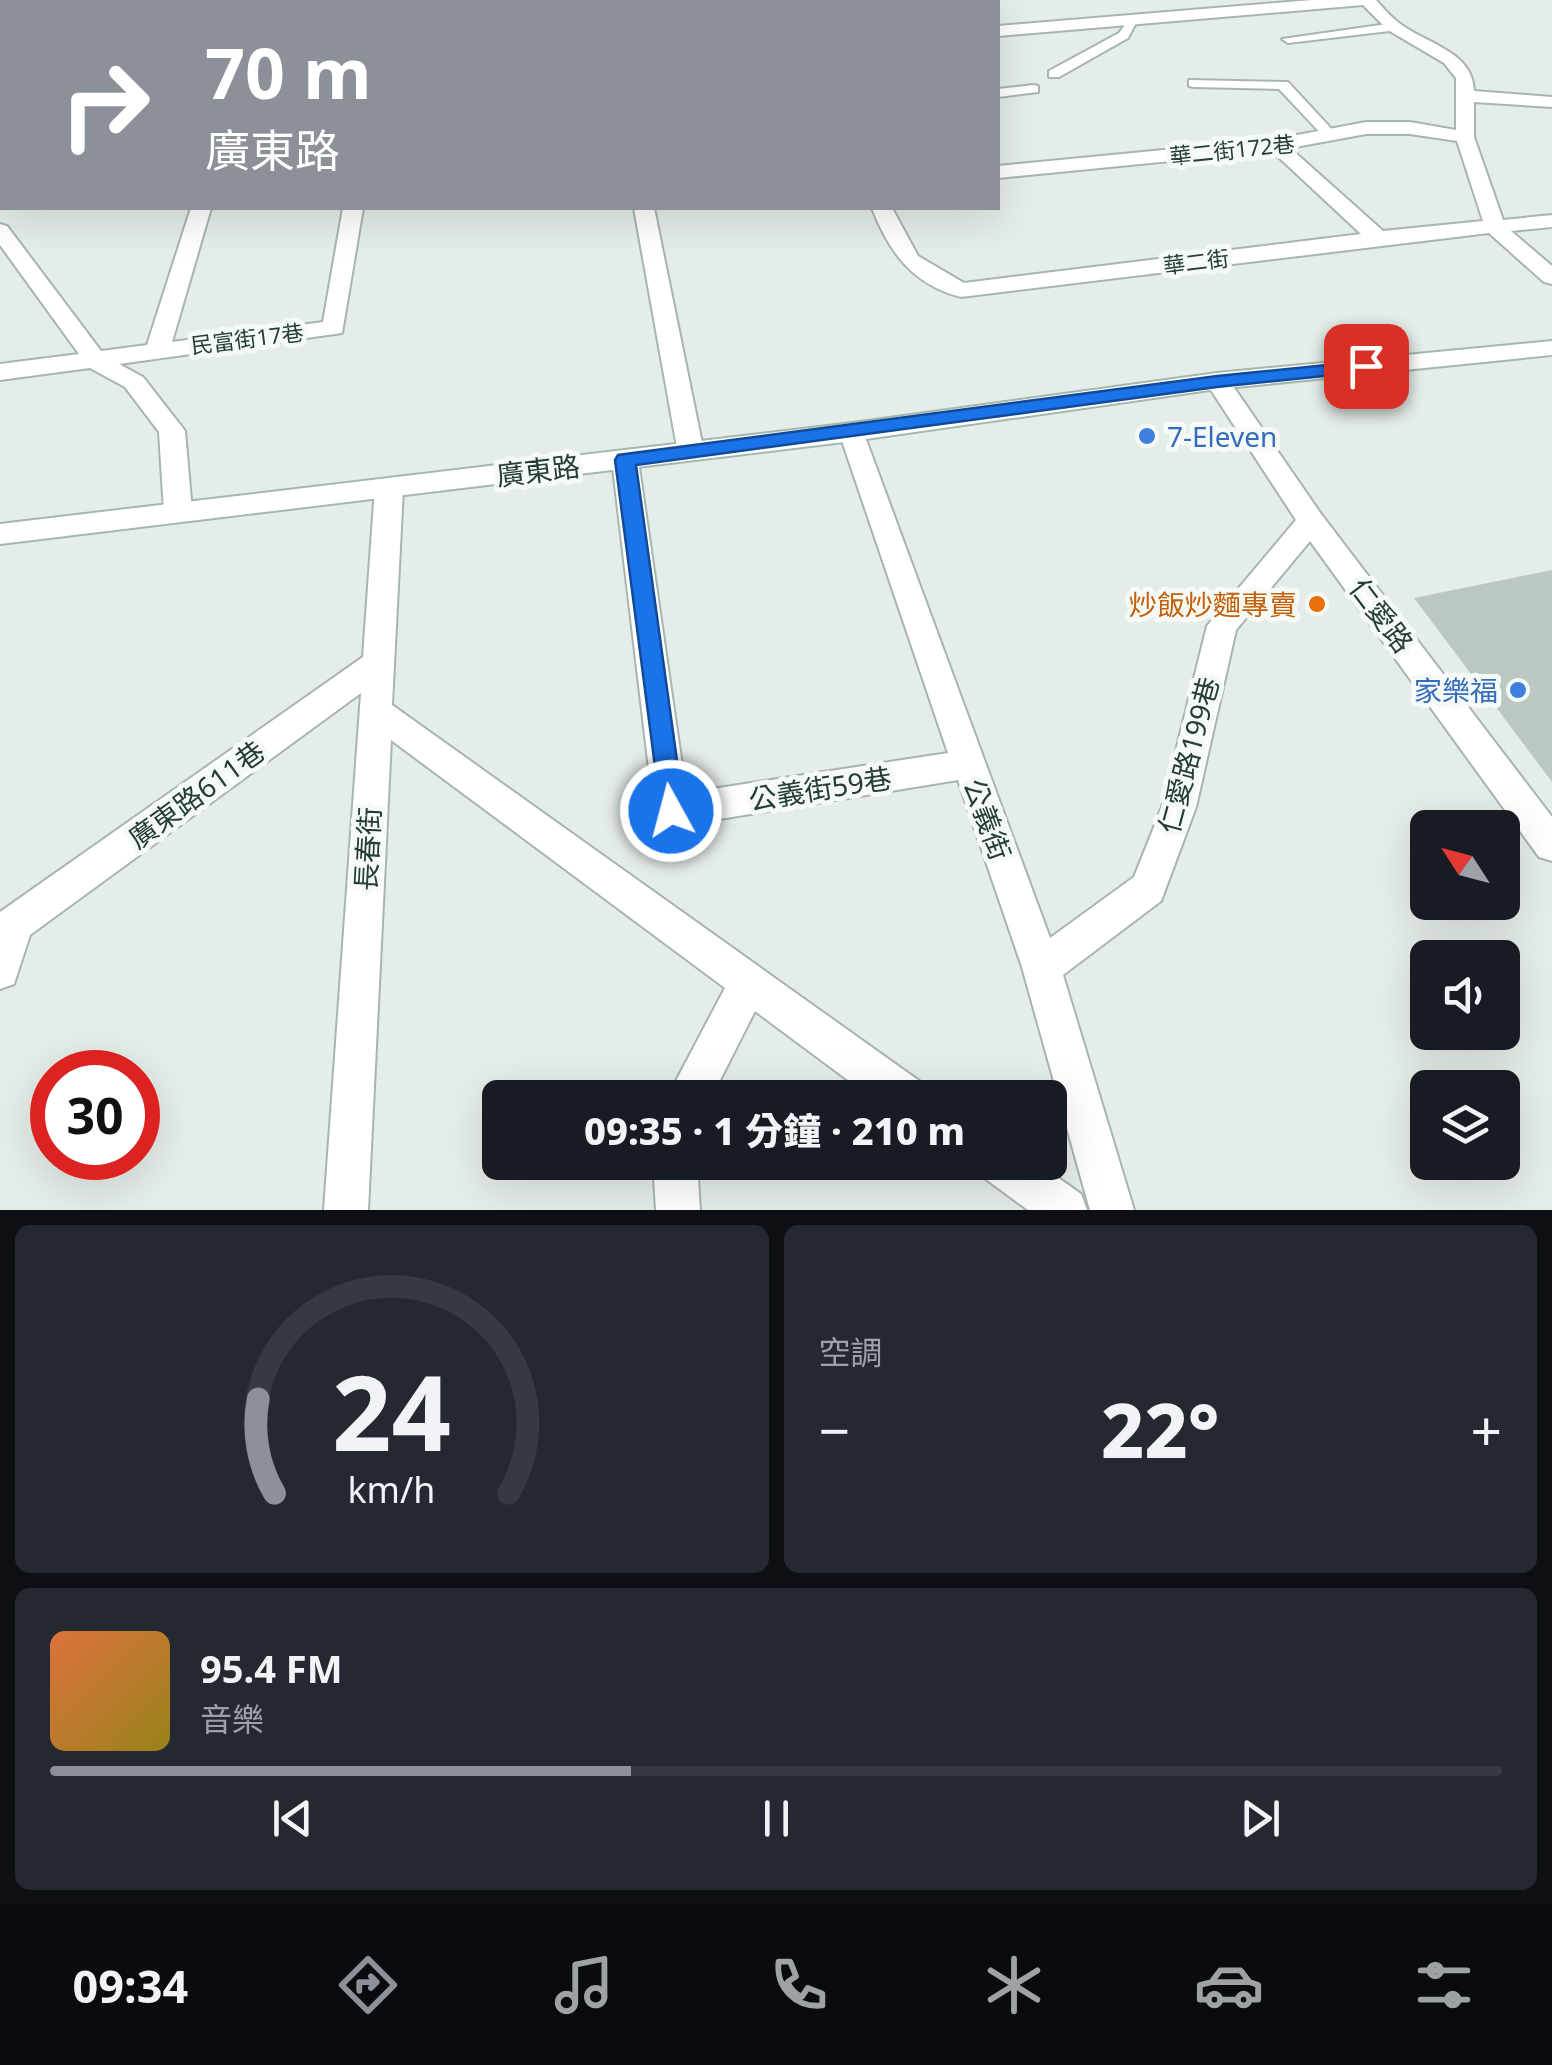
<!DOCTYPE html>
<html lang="zh-TW">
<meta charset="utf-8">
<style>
:root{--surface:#171b24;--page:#242831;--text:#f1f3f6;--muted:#9ea1a6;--line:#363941;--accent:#8c9099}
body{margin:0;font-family:"Noto Sans","Noto Sans TC",sans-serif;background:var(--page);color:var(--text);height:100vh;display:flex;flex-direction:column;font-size:38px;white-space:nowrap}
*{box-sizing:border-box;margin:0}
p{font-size:32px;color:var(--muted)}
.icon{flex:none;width:55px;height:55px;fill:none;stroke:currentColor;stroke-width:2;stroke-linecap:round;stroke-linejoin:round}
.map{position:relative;height:1210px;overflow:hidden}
.panel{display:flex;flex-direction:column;gap:15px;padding:15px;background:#0d0f14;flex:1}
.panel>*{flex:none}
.hud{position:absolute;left:0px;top:0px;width:1000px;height:210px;box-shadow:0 10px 40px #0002;background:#8c9099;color:#fff;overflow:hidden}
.needle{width:65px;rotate:306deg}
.fabs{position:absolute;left:1410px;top:810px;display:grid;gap:20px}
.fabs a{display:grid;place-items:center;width:110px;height:110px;border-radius:15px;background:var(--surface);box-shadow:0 10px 40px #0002;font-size:50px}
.speed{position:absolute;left:30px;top:1050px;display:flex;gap:20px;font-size:50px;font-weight:700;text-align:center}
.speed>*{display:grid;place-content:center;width:130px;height:130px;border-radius:50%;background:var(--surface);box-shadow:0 10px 40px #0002;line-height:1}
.speed .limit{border:15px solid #d22;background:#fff;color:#111}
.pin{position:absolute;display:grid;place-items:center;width:85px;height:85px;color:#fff;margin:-42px;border-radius:20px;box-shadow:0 5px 15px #0006}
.me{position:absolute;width:110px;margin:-55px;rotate:353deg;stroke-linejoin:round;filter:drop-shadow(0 0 8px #0008)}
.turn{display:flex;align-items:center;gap:35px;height:210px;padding:0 40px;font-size:45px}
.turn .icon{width:130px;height:130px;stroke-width:2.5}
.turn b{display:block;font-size:70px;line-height:85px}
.big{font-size:75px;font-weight:800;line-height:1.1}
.panel .card{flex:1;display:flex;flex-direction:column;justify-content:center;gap:15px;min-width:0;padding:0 35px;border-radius:15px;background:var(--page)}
.panel .dial{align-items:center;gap:0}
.dial svg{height:260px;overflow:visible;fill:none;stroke:var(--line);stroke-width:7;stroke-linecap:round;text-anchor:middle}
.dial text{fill:var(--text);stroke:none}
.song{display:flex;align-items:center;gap:30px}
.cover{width:120px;height:120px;border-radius:15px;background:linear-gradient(135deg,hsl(20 70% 55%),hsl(50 70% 35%))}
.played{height:10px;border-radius:5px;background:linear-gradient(90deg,var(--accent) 40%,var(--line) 40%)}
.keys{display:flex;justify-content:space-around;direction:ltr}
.heat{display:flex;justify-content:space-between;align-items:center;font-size:55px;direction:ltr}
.panel .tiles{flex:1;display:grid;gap:15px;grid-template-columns:1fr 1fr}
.card:last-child{grid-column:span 2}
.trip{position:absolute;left:482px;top:1080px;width:585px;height:100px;border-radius:15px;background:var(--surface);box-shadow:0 10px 40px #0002;font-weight:800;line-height:100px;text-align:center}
.dock{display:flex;height:160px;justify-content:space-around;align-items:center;background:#090b0e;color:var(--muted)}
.dock .icon{width:70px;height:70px}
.dock .active{color:var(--accent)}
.dock b{font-size:45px;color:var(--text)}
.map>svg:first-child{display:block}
.building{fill:#bbc8c1}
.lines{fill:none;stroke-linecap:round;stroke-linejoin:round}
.lane-casing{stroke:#a8b5ae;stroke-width:4}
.street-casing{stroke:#a8b5ae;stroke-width:4}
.secondary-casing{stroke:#a4b8ae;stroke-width:4}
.lane{fill:#fff;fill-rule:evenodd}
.street{fill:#fff;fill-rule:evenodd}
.secondary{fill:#fff;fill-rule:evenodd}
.route{fill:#1a73e8;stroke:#114b97;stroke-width:2.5}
.shop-dot{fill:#3f7fe0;stroke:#f6faf7;stroke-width:4}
.food-dot{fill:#e8710a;stroke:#f6faf7;stroke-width:4}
.labels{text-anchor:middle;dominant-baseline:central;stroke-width:10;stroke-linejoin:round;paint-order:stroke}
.far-street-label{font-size:22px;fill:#253e33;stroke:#f6faf7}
.shop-label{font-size:28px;fill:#366cbe;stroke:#f6faf7;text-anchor:start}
.street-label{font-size:28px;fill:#253e33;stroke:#f6faf7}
.food-label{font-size:28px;fill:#c56008;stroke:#f6faf7;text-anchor:end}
</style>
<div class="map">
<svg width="1552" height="1210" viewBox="0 0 1552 1210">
<rect width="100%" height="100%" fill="#e5ede8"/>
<polygon class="building" points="1552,570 1552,782 1414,598"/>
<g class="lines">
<defs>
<g id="lane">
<polygon points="1132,15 1138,19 1128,38 1059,77 1049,77 1049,71 1119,33"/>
<polygon points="1394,23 1398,24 1398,30 1288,43 1282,39"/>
<polygon points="1189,80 1288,82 1339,137 1327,140 1279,89 1194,87 1189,86"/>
<polygon points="1033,85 1038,86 1038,92 998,97 998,89"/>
</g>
<g id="street">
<polygon points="365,0 381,0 381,2 366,2"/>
<polygon points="597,0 613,0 613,2 598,2"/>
<polygon points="775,0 791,0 792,2 777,2"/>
<path d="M1312 0H1376C1383 8 1391 17 1399 23 1426 44 1473 51 1474 91L1552 97V107L1474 102V137L1503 220 1552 215V227L1511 231 1552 266V284L1544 282 1489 233 961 297C913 285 889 252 872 208H892L918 256 964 283 1361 234 1272 151 998 178V166L1276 139 1366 122H1410L1456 130V78L1444 63 1388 30 1363 5 998 36V26ZM1366 134H1410L1457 141 1483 221 1383 231 1290 148Z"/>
<rect x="0" y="151" width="2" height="12"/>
<polygon points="191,208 211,208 172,342 323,322 343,208 363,208 342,333 119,364 143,377 185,431 192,511 188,518 168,518 164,511 159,432 125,387 90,368 0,380 0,364 79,354 0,245 0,224 7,226 101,351 147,345"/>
<polygon points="634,208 654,208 704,453 700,459 682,459 678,453"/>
<polygon points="1217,373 1226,376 1321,514 1552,817 1552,861 1539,857 1310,541 1236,630 1196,807 1161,901 1063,975 1134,1210 1090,1210 1022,967 958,780 671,827 659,822 654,811 612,460 616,454 634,454 638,460 686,793 948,753 839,432 852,423 861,426 1050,938 1134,877 1162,807 1207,626 1296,520 1205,381"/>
<polygon points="389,479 399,481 403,488 392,705 922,1083 928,1098 872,1098 755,1011 711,1098 667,1098 725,988 391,740 368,1210 324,1210 361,693 30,935 14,984 0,989 0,912 363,657 375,488 379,481"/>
<polygon points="653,1162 697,1162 700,1210 656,1210"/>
<polygon points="977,1162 1036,1162 1081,1194 1087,1210 1028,1210 983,1177"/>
</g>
<polygon id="secondary" points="1552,341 1552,355 1217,389 852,441 0,544 0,524 852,423 1217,373"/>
</defs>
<use href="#lane" class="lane-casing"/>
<use href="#street" class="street-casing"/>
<use href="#secondary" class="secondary-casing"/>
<use href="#lane" class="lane"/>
<use href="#street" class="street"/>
<use href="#secondary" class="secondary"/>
</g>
<polygon class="route" points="1366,361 1375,366 1373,371 1217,387 636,465 684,811 680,820 671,823 662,820 615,460 618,455 1217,376"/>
<g class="shop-dot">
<circle cx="1147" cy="436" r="10"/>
<circle cx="1518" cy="690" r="10"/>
</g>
<circle class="food-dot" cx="1317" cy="604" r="10"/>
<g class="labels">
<g class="far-street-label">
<text transform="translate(1232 149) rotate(-6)">華二街172巷</text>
<text transform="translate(1196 261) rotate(-7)">華二街</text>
<text transform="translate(247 338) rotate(-7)">民富街17巷</text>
</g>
<g class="shop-label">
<text x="1167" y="436">7-Eleven</text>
<text x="1498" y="690" text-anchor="end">家樂福</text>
</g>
<g class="street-label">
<text transform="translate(538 470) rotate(-7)">廣東路</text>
<text transform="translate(1382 615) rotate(53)">仁愛路</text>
<text transform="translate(1188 755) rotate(-75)">仁愛路199巷</text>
<text transform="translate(820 788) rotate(-9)">公義街59巷</text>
<text transform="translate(196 794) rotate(-36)">廣東路611巷</text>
<text transform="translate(988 819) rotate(70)">公義街</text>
<text transform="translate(367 849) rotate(-87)">長春街</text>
</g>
<g class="food-label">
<text x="1297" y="604">炒飯炒麵專賣</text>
</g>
</g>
</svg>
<div class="fabs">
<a><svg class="needle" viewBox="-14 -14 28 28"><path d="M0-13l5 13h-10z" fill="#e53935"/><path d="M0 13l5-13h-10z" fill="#9ea1a6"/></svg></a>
<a><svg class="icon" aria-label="sound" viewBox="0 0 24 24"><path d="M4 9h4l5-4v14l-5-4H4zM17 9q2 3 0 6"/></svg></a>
<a><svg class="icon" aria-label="layers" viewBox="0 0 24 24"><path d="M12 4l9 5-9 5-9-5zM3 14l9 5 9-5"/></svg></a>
</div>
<div class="speed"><div class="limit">30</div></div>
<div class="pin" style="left:1366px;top:366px;background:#d93025"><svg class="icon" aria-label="arrive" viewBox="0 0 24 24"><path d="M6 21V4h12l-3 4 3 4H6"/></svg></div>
<svg class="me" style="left:671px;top:811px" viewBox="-20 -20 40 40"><circle r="17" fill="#1a73e8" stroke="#fff" stroke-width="3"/><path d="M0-11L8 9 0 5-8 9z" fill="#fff"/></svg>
<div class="trip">09:35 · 1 分鐘 · 210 m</div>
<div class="hud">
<div class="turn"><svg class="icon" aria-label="right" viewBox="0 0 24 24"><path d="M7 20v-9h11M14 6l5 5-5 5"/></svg><div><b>70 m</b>廣東路</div></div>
</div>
</div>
<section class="panel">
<div class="tiles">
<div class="card dial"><svg viewBox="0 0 100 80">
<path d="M14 69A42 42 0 1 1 86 69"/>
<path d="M14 69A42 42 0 0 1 9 40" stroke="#8c9099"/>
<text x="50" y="56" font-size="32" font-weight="700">24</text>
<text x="50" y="72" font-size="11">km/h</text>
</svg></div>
<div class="card"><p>空調</p>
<div class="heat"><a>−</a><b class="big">22°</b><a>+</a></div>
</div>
<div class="card">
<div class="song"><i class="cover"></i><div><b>95.4 FM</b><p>音樂</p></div></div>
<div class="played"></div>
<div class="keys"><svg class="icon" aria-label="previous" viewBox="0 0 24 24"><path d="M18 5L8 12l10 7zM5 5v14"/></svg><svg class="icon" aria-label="pause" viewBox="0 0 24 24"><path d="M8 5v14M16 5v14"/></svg><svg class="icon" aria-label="next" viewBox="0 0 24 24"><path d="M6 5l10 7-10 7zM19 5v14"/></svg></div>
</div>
</div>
</section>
<nav class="dock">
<b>09:34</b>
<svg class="icon active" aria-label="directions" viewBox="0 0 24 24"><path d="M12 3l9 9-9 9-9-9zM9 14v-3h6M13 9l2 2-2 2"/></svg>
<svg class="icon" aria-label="music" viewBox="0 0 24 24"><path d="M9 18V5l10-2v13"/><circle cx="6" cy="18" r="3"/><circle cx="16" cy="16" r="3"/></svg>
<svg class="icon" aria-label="phone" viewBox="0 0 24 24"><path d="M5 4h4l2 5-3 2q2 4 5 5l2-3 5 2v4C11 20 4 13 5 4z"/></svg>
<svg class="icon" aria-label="climate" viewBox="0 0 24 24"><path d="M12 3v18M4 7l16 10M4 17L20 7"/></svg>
<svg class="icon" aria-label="car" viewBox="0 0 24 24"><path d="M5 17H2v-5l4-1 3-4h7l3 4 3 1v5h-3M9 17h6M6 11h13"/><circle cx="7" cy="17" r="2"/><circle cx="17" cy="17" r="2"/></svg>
<svg class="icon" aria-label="filters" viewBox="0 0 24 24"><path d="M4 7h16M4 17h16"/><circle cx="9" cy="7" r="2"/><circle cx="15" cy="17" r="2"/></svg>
</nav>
